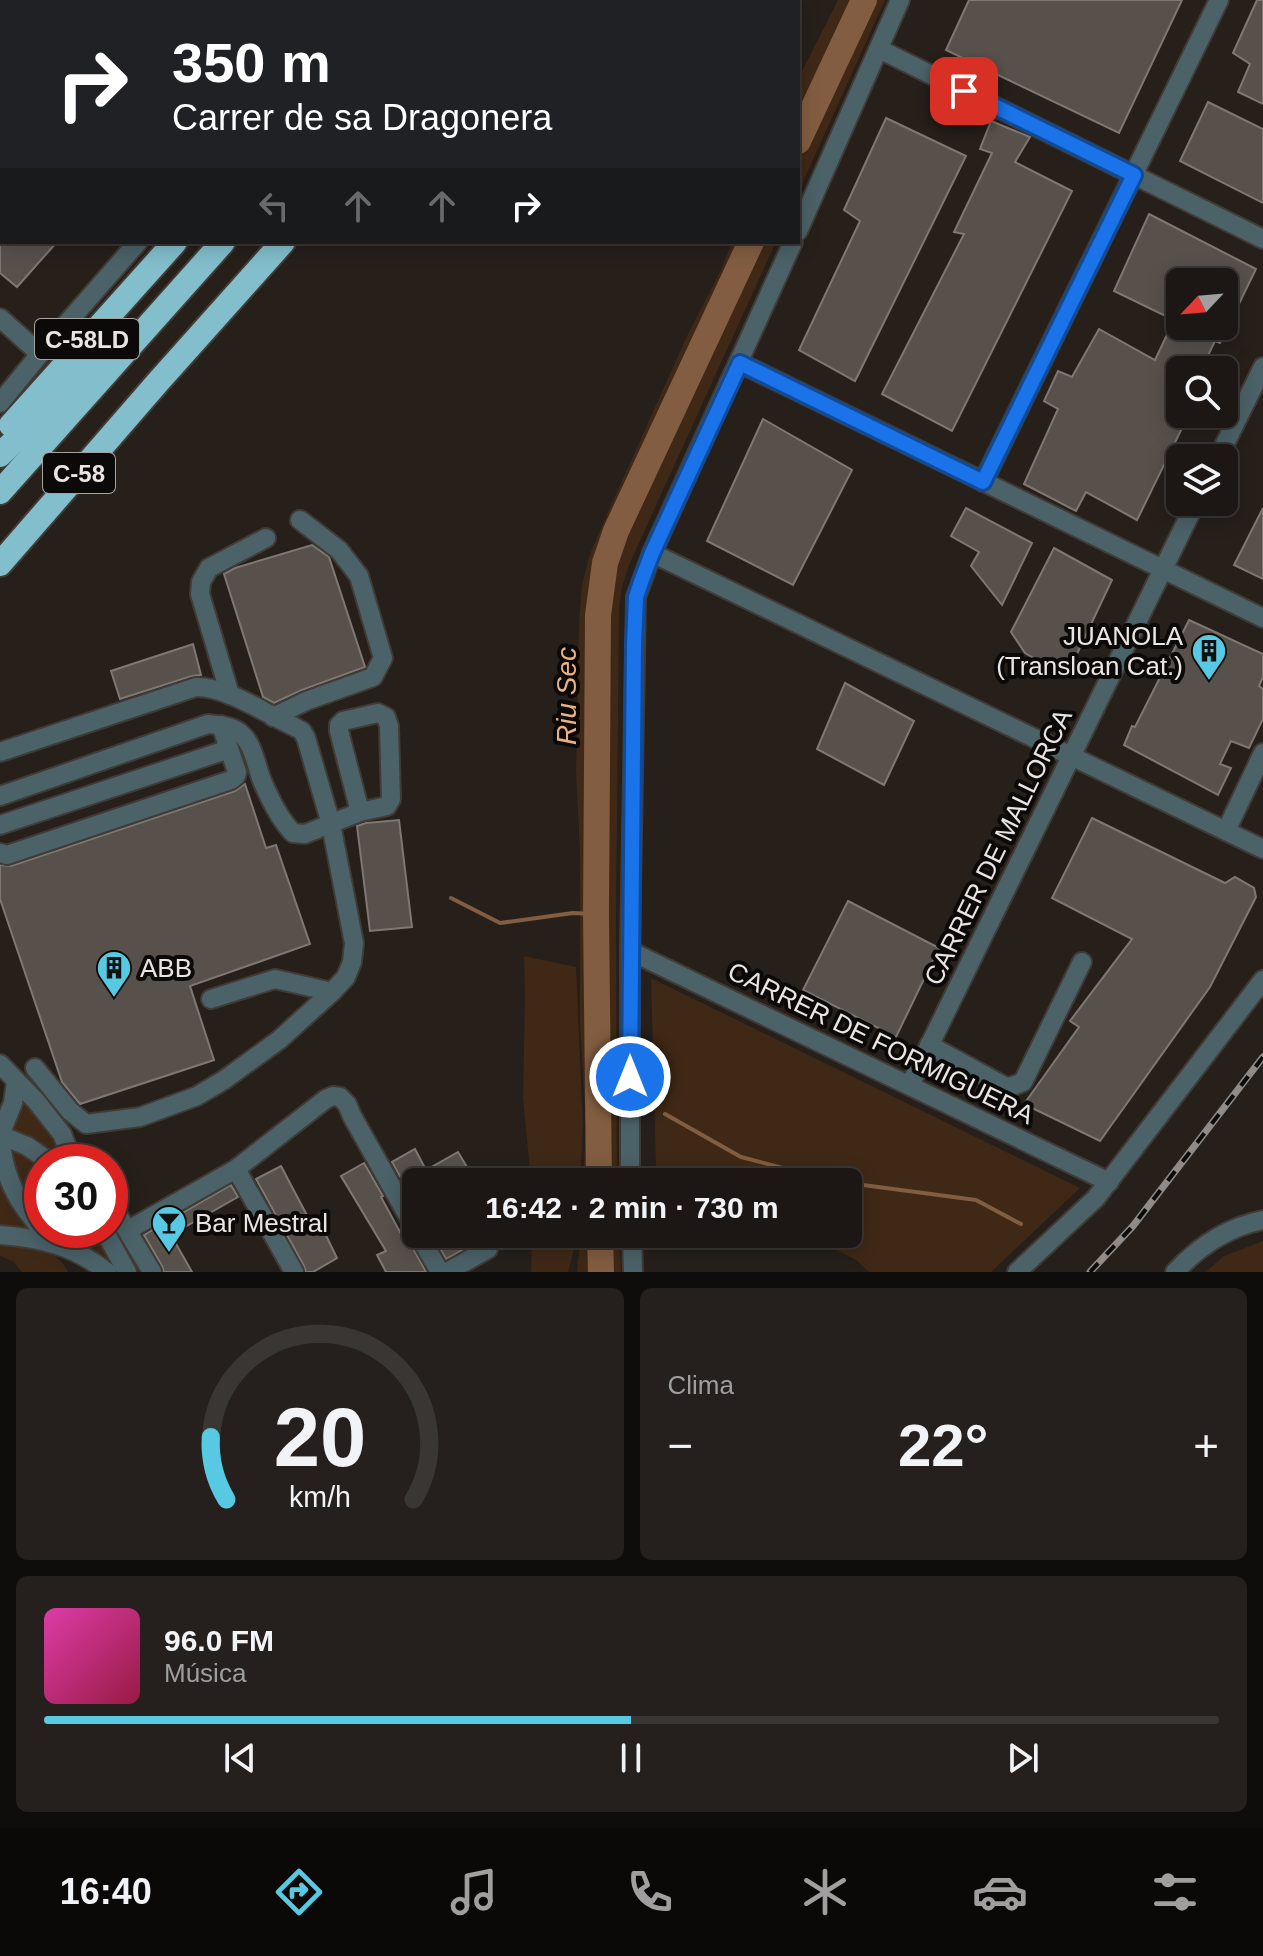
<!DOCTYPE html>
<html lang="es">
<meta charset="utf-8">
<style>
:root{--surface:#1c1714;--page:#25201d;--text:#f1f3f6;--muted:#a09fa0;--line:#3a3634;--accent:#57c9e2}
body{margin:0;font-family:Helvetica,sans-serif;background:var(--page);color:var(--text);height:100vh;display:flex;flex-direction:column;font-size:30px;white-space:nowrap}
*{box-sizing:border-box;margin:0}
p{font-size:26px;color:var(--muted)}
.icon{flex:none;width:44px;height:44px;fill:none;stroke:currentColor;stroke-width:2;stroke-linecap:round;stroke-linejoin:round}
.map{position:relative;height:1272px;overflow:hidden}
.panel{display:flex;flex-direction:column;gap:16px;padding:16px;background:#0f0d0b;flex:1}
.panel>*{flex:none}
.guide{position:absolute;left:0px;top:0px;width:800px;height:244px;box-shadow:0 4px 20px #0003,0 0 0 2px var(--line);background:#202124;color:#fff;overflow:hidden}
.needle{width:52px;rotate:244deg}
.tools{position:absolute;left:1166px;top:268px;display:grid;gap:16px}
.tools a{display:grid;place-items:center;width:72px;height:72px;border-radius:12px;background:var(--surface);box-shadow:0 4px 20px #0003,0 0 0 2px var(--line);font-size:40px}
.speed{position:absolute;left:24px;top:1144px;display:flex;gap:16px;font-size:40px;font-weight:700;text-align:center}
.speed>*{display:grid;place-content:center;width:104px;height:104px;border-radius:50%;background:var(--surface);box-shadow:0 4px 20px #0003,0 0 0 2px var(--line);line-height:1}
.speed .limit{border:12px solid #d22;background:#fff;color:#111}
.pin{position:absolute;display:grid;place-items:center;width:68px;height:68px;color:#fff;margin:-34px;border-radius:16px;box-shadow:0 4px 12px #0006}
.me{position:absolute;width:88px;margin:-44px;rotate:0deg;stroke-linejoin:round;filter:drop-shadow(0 0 6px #0008)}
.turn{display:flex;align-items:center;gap:28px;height:168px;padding:0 40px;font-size:36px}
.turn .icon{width:104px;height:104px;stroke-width:2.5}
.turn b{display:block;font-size:56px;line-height:68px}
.lanes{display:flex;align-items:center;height:76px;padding:0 40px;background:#0003;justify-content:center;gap:40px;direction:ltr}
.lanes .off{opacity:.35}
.big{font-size:60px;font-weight:700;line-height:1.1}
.panel .widget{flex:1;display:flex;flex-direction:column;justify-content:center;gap:12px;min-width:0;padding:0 28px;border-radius:12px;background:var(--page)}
.panel .dial{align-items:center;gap:0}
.dial svg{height:208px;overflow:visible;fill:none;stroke:var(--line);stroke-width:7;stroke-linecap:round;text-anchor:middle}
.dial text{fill:var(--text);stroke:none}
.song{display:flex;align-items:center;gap:24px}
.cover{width:96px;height:96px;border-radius:12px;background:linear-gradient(135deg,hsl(320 70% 55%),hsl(340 70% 35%))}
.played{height:8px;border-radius:4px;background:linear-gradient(90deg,var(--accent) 50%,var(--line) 50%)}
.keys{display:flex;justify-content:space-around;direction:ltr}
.heat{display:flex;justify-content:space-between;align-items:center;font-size:44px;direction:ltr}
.panel .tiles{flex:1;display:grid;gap:16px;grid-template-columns:1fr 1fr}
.widget:last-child{grid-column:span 2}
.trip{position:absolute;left:402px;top:1168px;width:460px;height:80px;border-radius:12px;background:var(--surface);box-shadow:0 4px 20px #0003,0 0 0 2px var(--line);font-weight:700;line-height:80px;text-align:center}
.dock{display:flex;height:128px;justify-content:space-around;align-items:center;background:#0b0908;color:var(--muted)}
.dock .icon{width:56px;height:56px}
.dock .current{color:var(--accent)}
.dock b{font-size:36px;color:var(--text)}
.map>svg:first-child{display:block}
.green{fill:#3f2816}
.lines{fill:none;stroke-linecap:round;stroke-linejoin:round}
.stream{stroke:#825d41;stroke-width:4}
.river{stroke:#825d41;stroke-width:26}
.building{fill:#58514b;stroke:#7f7772;stroke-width:2;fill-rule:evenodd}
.minor-casing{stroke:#413b36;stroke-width:22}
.highway-casing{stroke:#413b36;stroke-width:28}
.minor{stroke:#4b6268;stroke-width:18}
.highway{stroke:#83becc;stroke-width:24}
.rail-casing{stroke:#918b87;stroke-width:7}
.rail{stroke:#0c0a08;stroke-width:4;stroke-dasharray:12;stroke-linecap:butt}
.route-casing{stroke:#114b97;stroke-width:20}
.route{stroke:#1a73e8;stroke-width:14}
.labels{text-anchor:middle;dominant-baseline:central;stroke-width:8;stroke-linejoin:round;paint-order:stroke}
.shield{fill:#0c0a08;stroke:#a7a3a1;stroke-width:2}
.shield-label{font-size:24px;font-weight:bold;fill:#eae5e2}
.poi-label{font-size:26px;fill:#eae5e2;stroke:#0c0a08;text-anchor:start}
.street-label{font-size:26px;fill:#eae5e2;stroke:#0c0a08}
.water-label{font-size:28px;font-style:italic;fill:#ecb081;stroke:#0c0a08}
</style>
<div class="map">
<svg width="1263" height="1272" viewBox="0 0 1263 1272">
<rect width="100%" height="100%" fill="#261f1a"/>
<g class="green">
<polygon points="838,0 885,0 798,193 798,79"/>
<polygon points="732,242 776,242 629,565 622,587 619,609 616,927 617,1182 583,1182 586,1126 580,1025 580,853 576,772 579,620 582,585 590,554 608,512 687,336 721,270"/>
<polygon points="524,956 576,967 583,1126 580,1182 531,1182 523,1098 525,995"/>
<polygon points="651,978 1080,1188 991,1272 869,1272 856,1260 806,1234 848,1234 848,1182 692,1182 656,1169"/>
<polygon points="27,1101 35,1105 69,1162 57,1162 33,1142 13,1130 20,1113"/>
<polygon points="17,1152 42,1164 42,1223 11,1173 10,1154"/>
<polygon points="0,1180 28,1225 26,1228 0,1225"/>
<polygon points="85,1230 96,1230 122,1272 112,1272 73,1243"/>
<polygon points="532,1234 578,1234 568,1272 531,1272"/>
<polygon points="581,1234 619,1234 621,1272 577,1272"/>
<polygon points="1263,1241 1263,1272 1206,1272 1224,1256"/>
<path d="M0 1246C26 1246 56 1245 68 1272H22L13 1261 0 1256Z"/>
</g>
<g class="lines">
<g class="stream">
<polyline points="451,898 500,923 573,913 596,914"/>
<polyline points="598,1082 611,1090"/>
<polyline points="665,1114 741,1157 836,1182"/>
<polyline points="848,1183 976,1200 1021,1224"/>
</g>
<g class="river">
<polyline points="798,141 864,0"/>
<polyline points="599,1182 596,914 598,615 605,563 616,531 751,242"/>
<polyline points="600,1234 601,1272"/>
</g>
</g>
<g class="building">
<polygon points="969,0 1182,0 1119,133 946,50"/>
<polygon points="1257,0 1263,0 1263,104 1238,92 1250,64 1233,53"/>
<polygon points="1208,102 1263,129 1263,203 1180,161"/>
<polygon points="886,118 966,156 855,381 799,350 860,221 844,210"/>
<polygon points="991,121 1030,137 1015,162 1072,191 952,431 882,394 964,234 954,232 992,153 980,149"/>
<path d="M1149 214 1256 269 1220 343 1215 341 1201 370H1180V414H1189L1137 520 1086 492 1076 511 1024 484 1058 409 1044 401 1058 371 1072 377 1099 329 1155 360 1174 320 1114 291ZM1180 282H1224V326H1180Z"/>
<polygon points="0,242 57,242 17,287 0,273"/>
<polygon points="763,419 852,470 793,585 707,541"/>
<polygon points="966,508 1032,543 1002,605 971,566 979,552 951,536"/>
<polygon points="1263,508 1263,579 1234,565"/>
<polygon points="312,545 329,557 365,667 302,690 274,703 263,697 224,574 235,568"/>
<polygon points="1054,548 1112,580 1066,677 1025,653 1011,632"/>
<polygon points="1189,620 1263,654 1263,677 1259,686 1263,689 1263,719 1249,748 1231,741 1220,764 1231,768 1218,795 1124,745 1132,726 1135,727"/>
<polygon points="193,644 201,675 192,676 120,699 111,671"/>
<polygon points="845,683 914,721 884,785 817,749"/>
<polygon points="245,784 266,848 276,845 310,944 190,986 214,1060 80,1104 62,1082 0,899 0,865 11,866 235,791"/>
<polygon points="1092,818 1225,883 1235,877 1254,888 1256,897 1210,987 1100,1141 1024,1104 1079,1027 1070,1021 1132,939 1052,898"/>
<polygon points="399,820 412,927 370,931 357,826 366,823"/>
<polygon points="848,901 939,948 896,1037 803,990"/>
<polygon points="415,1149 426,1170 458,1152 476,1182 416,1182 416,1205 392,1162"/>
<polygon points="364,1163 383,1196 381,1197 400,1232 403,1230 426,1272 386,1272 377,1255 386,1251 341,1176"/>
<polygon points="281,1166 310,1221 317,1217 337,1258 313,1272 306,1272 304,1266 256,1179"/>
<polygon points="231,1185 238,1197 171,1235 192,1272 164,1272 162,1266 144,1235"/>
<polygon points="432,1234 495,1234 494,1239 489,1237 482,1239 446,1259"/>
</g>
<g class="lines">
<defs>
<g id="minor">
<polyline points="216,0 218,2"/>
<polyline points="879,49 1263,239"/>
<polyline points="798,231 900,0"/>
<polyline points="0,318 40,354"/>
<polyline points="740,363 1263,618"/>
<polyline points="0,403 40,354 138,242"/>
<polyline points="1218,458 1263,367"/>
<polyline points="983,482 1219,0"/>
<polyline points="652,553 1263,849"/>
<polyline points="230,695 200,594 201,582 209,568 266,538"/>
<polyline points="273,717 306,701 373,677 383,658 359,576 339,550 300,520"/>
<path d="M0 752 196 687C228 687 264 713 293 726L302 731 306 738 331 824 354 943 352 962 346 977 332 992 279 1040 224 1080 197 1096 140 1117 86 1124 70 1111 35 1068"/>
<path d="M0 796 208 724C218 725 231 726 239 732 254 743 256 767 263 783 271 801 279 818 293 833L305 834 360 812 387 806 391 799 389 726 386 717 378 713 343 721 339 725V731L360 812"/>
<polyline points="0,825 229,749"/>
<polyline points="1226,831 1263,753"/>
<polyline points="0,853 7,855 231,780 236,776 237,772 221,725"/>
<polyline points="630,951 1109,1182"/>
<polyline points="211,999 275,979 332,992"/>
<polyline points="929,1045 1004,1086 1010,1087 1023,1082 1082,962"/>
<polyline points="0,1064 36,1101 62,1134 73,1162"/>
<polyline points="910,1085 1196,502"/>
<polyline points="0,1135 27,1146 50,1162"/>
<polyline points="0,1135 13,1103 16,1082"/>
<path d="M0 1136C4 1184 21 1207 52 1242L62 1239 75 1230"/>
<polyline points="236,1169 294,1272"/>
<polyline points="630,1182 630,951 636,597 652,553 793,242"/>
<polyline points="110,1202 152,1272"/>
<polyline points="104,1230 127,1272"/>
<polyline points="128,1230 236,1169 326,1099 333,1096 340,1097 347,1104 352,1116 416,1230"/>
<polyline points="418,1234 440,1272"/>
<polyline points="632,1234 633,1272"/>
<path d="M0 1235C40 1238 75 1246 107 1272"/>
<polyline points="447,1272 488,1249"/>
<polyline points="1017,1272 1096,1198 1263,980"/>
<path d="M1175 1272C1199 1246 1228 1227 1263 1220"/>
</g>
<g id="highway">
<polyline points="385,2 386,0"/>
<polyline points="413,2 415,0"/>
<polyline points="470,2 472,0"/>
<polyline points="533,2 535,0"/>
<polyline points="11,425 175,242"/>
<polyline points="0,455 100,358"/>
<polyline points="0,492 223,242"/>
<polyline points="0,564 158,382 283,242"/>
</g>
</defs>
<use href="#minor" class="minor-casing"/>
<use href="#highway" class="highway-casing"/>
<use href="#minor" class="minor"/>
<use href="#highway" class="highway"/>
<defs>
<polyline id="rail" points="1090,1272 1133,1226 1263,1057"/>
</defs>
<use href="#rail" class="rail-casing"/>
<use href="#rail" class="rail"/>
</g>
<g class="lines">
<defs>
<polyline id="route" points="630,1077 634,644 636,597 641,582 652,553 740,363 983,482 1134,175 964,91"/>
</defs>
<use href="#route" class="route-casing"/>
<use href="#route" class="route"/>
</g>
<defs>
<symbol id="building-pin" viewBox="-11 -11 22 30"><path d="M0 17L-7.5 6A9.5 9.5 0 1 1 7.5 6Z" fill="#57c9e2" stroke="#0c0a08"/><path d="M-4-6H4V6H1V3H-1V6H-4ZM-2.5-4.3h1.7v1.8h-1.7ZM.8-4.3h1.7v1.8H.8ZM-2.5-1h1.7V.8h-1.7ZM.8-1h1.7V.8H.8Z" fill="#111"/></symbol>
<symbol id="bar-pin" viewBox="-11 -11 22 30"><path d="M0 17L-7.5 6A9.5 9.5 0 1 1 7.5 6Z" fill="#57c9e2" stroke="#0c0a08"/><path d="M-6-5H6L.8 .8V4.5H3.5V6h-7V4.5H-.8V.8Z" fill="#111"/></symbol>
</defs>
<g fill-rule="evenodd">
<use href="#building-pin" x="1189" y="631" width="40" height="54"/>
<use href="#building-pin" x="94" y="948" width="40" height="54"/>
<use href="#bar-pin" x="149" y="1203" width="40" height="54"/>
</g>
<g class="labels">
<g class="shield">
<rect x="35" y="319" width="104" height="40" rx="6"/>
<rect x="43" y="453" width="72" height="40" rx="6"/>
</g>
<g class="shield-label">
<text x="87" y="339">C-58LD</text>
<text x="79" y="473">C-58</text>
</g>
<g class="poi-label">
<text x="1183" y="636" text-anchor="end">JUANOLA<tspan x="1183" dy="30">(Transloan Cat.)</tspan></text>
<text x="140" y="968">ABB</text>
<text x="195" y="1223">Bar Mestral</text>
</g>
<g class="street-label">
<text transform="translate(998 847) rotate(-64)">CARRER DE MALLORCA</text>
<text transform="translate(881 1043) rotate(26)">CARRER DE FORMIGUERA</text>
</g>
<g class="water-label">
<text transform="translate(566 696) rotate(-90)">Riu Sec</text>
</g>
</g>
</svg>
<div class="tools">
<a><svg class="needle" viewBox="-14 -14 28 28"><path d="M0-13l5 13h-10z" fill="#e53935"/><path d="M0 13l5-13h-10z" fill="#a09fa0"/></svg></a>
<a><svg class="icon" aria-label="search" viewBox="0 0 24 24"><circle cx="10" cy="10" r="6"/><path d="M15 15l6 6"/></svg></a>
<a><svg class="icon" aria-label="layers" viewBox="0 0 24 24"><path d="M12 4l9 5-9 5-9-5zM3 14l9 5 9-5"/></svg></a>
</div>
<div class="speed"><div class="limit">30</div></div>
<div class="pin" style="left:964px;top:91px;background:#d93025"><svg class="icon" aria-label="arrive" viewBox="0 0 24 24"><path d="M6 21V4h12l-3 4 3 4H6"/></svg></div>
<svg class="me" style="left:630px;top:1077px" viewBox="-20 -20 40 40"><circle r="17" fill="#1a73e8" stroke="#fff" stroke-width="3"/><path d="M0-11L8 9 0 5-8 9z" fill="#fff"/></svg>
<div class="trip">16:42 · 2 min · 730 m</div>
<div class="guide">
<div class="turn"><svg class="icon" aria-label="right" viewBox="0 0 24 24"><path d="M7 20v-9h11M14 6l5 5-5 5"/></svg><div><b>350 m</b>Carrer de sa Dragonera</div></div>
<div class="lanes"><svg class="icon off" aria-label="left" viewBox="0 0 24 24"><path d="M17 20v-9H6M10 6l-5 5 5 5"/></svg><svg class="icon off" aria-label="ahead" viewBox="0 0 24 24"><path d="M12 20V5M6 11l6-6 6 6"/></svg><svg class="icon off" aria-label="ahead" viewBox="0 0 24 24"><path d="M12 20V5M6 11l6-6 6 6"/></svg><svg class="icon" aria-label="right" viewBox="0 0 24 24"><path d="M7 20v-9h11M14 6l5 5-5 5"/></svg></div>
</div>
</div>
<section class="panel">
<div class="tiles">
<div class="widget dial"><svg viewBox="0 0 100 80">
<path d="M14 69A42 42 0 1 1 86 69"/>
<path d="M14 69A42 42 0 0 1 8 45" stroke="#57c9e2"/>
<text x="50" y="56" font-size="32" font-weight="700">20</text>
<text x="50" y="72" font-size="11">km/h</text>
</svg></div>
<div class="widget"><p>Clima</p>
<div class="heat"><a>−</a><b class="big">22°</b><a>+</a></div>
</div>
<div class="widget">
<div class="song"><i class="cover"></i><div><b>96.0 FM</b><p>Música</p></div></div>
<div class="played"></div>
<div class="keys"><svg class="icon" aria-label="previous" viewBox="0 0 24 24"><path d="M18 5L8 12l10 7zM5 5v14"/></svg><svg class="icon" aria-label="pause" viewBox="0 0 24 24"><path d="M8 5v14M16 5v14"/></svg><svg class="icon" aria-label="next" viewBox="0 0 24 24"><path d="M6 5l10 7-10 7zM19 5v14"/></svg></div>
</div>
</div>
</section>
<nav class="dock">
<b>16:40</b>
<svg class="icon current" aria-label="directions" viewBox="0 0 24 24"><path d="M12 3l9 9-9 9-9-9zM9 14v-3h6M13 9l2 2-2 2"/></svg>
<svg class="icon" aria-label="music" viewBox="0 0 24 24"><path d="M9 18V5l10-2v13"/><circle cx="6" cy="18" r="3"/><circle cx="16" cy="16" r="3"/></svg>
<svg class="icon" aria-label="phone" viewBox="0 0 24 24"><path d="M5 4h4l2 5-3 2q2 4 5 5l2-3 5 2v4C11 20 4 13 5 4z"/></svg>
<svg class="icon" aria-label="climate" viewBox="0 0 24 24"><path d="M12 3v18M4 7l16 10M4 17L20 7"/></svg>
<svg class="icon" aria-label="car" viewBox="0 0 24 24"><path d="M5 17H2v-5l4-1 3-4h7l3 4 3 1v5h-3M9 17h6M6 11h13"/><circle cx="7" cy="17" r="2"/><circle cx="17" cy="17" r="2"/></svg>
<svg class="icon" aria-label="filters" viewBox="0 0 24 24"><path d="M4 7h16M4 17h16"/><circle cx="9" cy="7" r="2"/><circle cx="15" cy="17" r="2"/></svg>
</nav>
